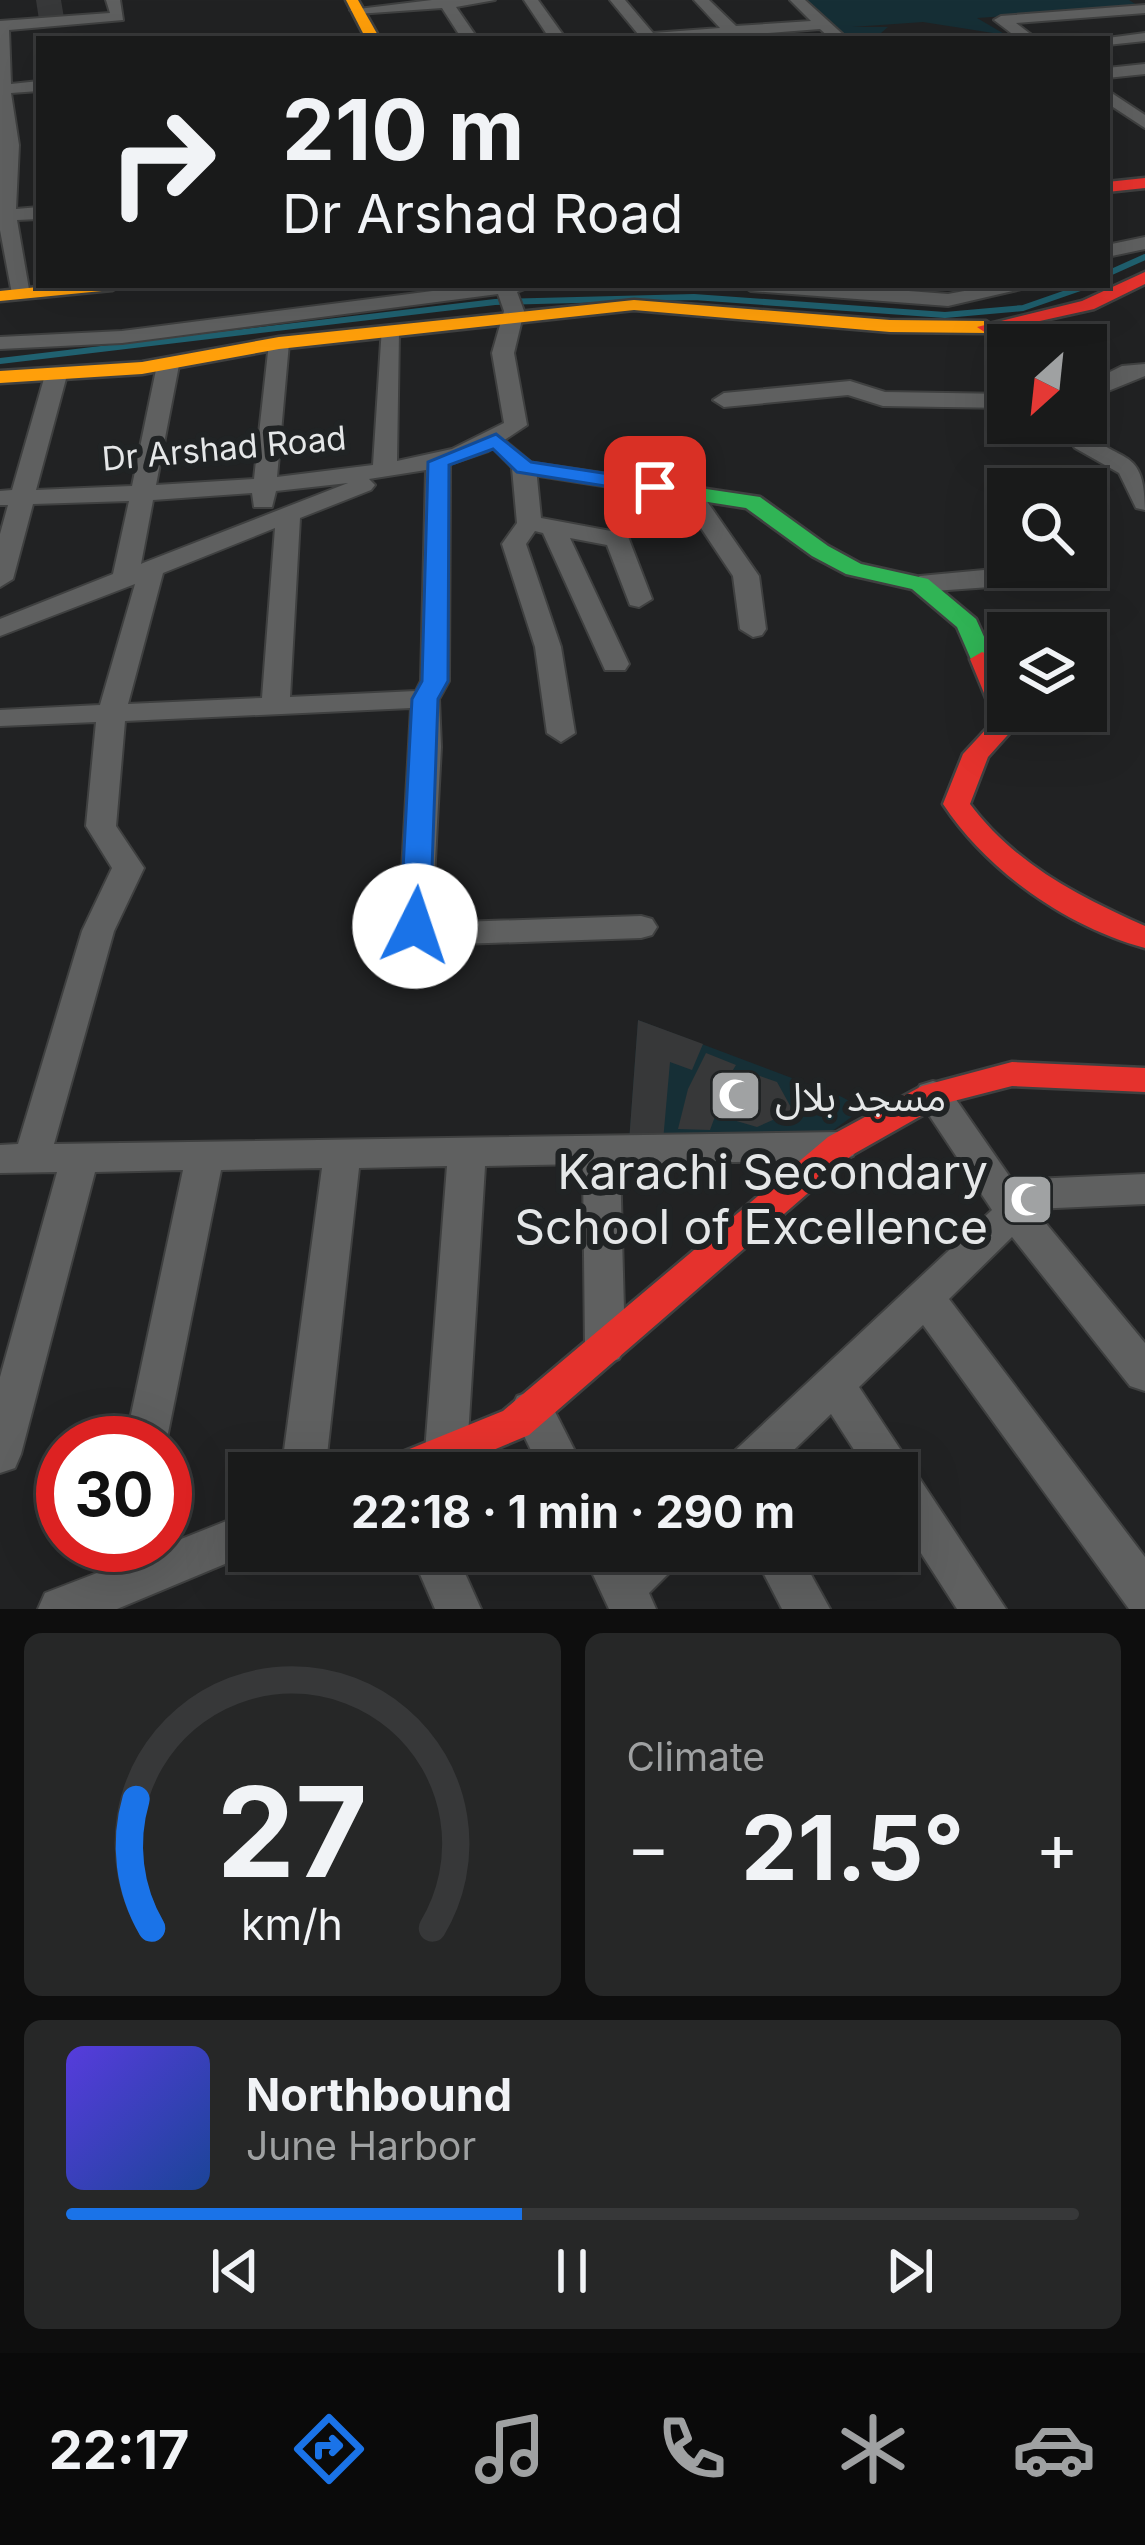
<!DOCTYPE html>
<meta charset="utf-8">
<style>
:root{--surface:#191a1a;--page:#262727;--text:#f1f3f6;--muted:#9fa1a2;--line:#373839;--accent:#1a73e8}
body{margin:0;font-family:Inter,"Noto Sans Arabic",sans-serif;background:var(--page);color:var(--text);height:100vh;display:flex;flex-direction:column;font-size:45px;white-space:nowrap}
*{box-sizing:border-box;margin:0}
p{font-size:39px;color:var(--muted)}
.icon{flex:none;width:66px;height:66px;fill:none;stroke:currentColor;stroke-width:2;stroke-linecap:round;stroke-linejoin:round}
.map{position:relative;height:1609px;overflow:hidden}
.details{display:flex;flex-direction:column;gap:24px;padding:24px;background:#0e0e0e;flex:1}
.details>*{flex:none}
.guide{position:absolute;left:36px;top:36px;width:1074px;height:252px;border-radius:0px;box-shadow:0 12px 48px #0002,0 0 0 3px var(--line);background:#191a1a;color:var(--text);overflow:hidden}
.needle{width:78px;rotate:207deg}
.fabs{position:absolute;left:987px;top:324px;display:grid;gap:24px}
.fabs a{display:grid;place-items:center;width:120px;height:120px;border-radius:0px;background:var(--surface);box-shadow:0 12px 48px #0002,0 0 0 3px var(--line);font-size:60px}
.speed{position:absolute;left:36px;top:1416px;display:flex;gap:24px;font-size:60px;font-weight:700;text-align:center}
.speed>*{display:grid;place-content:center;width:156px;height:156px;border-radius:50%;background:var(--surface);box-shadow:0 12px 48px #0002,0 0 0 3px var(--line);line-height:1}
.speed .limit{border:18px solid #d22;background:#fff;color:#111}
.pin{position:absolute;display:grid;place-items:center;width:102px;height:102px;color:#fff;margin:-51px;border-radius:24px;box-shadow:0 6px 18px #0006}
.me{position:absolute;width:132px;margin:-66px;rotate:4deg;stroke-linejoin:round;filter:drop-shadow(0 0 9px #0008)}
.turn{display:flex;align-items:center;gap:42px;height:252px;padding:0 48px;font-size:54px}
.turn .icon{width:156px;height:156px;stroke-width:2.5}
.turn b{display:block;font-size:84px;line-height:102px}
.big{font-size:90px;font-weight:700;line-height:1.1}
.details .widget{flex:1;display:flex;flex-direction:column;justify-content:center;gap:18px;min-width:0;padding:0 42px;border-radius:18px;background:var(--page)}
.details .dial{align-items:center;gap:0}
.dial svg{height:312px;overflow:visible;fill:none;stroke:var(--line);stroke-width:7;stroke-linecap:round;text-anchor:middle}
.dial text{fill:var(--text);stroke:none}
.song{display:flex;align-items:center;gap:36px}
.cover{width:144px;height:144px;border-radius:18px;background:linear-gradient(135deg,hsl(250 70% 55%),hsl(220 70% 35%))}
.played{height:12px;border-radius:6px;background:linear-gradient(90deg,var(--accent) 45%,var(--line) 45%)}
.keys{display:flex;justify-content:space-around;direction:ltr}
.heat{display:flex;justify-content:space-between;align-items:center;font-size:66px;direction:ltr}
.details .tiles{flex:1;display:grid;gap:24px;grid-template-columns:1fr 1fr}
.widget:last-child{grid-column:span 2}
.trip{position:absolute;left:228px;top:1452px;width:690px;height:120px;border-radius:0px;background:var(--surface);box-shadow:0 12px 48px #0002,0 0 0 3px var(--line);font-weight:700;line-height:120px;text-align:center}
.dock{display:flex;height:192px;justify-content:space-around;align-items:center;background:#0a0a0a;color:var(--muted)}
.dock .icon{width:84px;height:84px}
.dock .active{color:var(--accent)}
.dock b{font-size:54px;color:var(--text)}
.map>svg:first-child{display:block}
.green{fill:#162f36}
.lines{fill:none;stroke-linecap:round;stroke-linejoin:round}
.stream{stroke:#206170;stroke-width:6}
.building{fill:#373839}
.street-casing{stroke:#3f4040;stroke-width:4}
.fast-casing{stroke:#3f4040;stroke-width:5}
.slow-casing{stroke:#3f4040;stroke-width:5}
.jam-casing{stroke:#3f4040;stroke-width:5}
.street{fill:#5f6060;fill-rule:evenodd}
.fast{fill:#30b455;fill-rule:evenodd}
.slow{fill:#ff9f0a;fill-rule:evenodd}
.jam{fill:#e5322d;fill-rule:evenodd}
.route{fill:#1a73e8;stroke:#114b97;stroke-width:3}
.labels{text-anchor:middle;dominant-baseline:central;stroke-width:12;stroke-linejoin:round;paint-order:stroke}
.far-street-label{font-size:33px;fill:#e5e7e8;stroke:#202324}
.poi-label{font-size:39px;fill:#e5e7e8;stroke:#202324;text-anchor:start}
.near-poi-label{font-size:48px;fill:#e5e7e8;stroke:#202324;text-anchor:end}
</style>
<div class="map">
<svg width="1145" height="1609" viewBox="0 0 1145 1609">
<rect width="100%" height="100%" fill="#212223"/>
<g class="green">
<polygon points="798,0 1129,0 1140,7 977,18 1013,39 989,39 993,33 923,22 852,27 888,27 874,39 847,39"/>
<polygon points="638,1020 842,1097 858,1106 857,1113 824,1137 629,1142"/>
</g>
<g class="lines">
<g class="stream">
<polyline points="1107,274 1145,257"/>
<polyline points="0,361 495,302 694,297 945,315 1023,308 1089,285"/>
</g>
</g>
<g class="building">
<polygon points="36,0 61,0 64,18 39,20"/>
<polygon points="638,1020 703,1044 692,1070 670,1062 663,1141 629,1142"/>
<polygon points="706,1053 736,1065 728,1078 760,1076 777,1082 793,1111 757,1127 733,1120 720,1103 710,1130 678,1129 688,1089"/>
</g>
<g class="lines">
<defs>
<g id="street">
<polygon points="106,0 120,0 123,20 9,30 11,84 39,81 39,91 11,93 19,145 16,209 39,207 39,219 17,220 30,295 13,299 0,230 0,21 110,13"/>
<polygon points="432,0 495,0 456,7 478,39 462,39 442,8 357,14 350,10"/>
<polygon points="524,0 538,0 566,39 550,39"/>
<polygon points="610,0 625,0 653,33 720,28 694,0 709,0 736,26 811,21 790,0 805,0 848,39 831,39 820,29 744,35 748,39 622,39 638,34"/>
<polygon points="1145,5 1145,13 1016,23 1037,39 1019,39 994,20 1001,16"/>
<polygon points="1145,33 1145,41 1107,45 1107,39 1100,39"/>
<polygon points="1145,64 1145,74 1107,78 1107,68"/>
<polygon points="1107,90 1145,115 1145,128 1107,103"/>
<polygon points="1145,237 1145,249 1107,257 1107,245"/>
<path d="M479 285H535L517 292 524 311 514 353 527 425 488 451 450 464 449 681 439 699 441 747 432 917 459 922 641 916 652 919 657 927 652 935 641 938 459 944 404 933 399 925 411 708 125 721 116 826 144 868 114 931 54 1144 840 1132 853 1136 858 1146 853 1156 840 1160 620 1164 625 1347 619 1359 605 1364 591 1359 585 1347 583 1164 485 1166 467 1452 461 1466 446 1471 431 1466 425 1452 447 1166 359 1168 325 1473H281L322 1168 221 1170 165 1448V1443H125L183 1170 95 1172 21 1454 15 1468 0 1473V1377L57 1172 0 1173V1145L18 1144 82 931 112 868 86 826 96 722 0 726V710L100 705 135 584 0 636V619L113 574 129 501 33 504 13 579 0 587V534L8 505H0V491L12 490 45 375 56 369 67 375 36 490 132 486 157 365 168 359 179 365 156 485 254 479 269 343 279 337 289 343 277 477 373 465 382 327 399 331 397 461 452 449 504 423 492 353 504 311 498 294 122 343 0 349V337L122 331ZM426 470 421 681 416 691 290 697 300 518 371 490 375 485 369 479ZM348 483 143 563 141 564 153 500 252 493 254 507H272L276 491ZM275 528 262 698 128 704 163 573Z"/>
<polygon points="741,285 830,285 948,294 997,285 1039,285 948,306 751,291"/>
<polygon points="1145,364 1145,376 1086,400 1086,384 1122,366"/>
<polygon points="850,381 885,392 1008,394 1008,408 883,406 848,395 724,407 713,400 724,393"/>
<path d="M1057 423H1080C1114 468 1145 440 1145 510L1136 508 1119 473 1075 448Z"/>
<polygon points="524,461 536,468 541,518 627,534 652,599 639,607 630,605 607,545 570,538 629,664 625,670 605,670 543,533 535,531 526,544 561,647 575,733 561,742 547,733 535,647 502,544 517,523 512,468"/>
<polygon points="689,485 697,487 759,576 766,629 762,635 753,637 740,629 733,576 677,492"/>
<polygon points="1016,567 1047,567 1018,585 920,592 907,584 920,576"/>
<polygon points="933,1081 946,1085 1012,1180 1145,1174 1145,1204 1034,1209 1145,1343 1145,1391 1130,1386 1012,1237 949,1299 1145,1557 1145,1609 1129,1609 923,1325 859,1387 1006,1609 957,1609 897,1516 897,1473 869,1473 831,1414 770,1473 719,1473 726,1459 992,1210 915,1094 920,1085"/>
<polygon points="532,1391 547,1396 586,1473 542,1473 511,1409 517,1396"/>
<polygon points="249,1512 249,1551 256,1551 117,1609 38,1609 45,1593 97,1573 103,1545 147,1545 146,1553"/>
<polygon points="410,1551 455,1551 481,1609 435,1609"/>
<polygon points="582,1551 682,1551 676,1566 649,1593 656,1609 609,1609"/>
<polygon points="752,1551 798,1551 830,1609 782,1609"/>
</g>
<polygon id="fast" points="496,434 531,463 760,497 828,546 861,564 928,579 976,619 994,659 991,664 973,664 957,627 912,589 846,574 812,556 746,508 517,472 486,440"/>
<g id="slow">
<polygon points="346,0 358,0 380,39 366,39"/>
<polygon points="57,285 121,285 112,290 0,301 0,291"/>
<polygon points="634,300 890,320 986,321 995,327 986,333 890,332 634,310 279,349 142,374 0,383 0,371 142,362 279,337"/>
</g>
<g id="jam">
<polygon points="1145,178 1145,188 1107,192 1107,182"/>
<polygon points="1145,272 1145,284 1094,309 986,333 977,327 1082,301"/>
<path d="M982 652C1003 659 1008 691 1008 711H1017L1014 728 988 757 970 804C1015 864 1078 896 1145 926V948C1066 926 988 872 943 804L963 754 989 726 991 710 970 659Z"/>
<polygon points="1012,1062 1145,1068 1145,1092 1012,1086 942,1104 852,1155 529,1435 438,1473 375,1473 380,1461 503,1411 828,1137 922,1086"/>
</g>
</defs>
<use href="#street" class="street-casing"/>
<use href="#fast" class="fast-casing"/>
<use href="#slow" class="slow-casing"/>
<use href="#jam" class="jam-casing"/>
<use href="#street" class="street"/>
<use href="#fast" class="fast"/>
<use href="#slow" class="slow"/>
<use href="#jam" class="jam"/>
</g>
<polygon class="route" points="496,434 531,462 655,481 666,487 655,494 517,472 493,449 449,465 448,681 438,699 430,926 415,936 400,926 412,699 422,681 428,462"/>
<defs>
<symbol id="mosque-square" viewBox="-11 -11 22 22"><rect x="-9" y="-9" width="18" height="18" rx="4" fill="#a0a2a3" stroke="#202324"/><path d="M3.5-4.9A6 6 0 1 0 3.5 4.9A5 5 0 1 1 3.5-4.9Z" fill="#fff"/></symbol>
</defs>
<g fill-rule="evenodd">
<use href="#mosque-square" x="706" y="1066" width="59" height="59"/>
<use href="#mosque-square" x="998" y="1170" width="59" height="59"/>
</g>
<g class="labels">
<g class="far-street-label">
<text transform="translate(224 448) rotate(-5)">Dr Arshad Road</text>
</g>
<g class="poi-label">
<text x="775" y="1096">مسجد بلال</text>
</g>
<g class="near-poi-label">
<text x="988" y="1171">Karachi Secondary<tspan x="988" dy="55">School of Excellence</tspan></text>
</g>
</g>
</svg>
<div class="fabs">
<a><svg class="needle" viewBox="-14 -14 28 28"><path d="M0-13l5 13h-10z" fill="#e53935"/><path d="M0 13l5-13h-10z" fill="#9fa1a2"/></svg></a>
<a><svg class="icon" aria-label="search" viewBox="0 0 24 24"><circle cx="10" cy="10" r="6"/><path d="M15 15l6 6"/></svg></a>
<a><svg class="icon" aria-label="layers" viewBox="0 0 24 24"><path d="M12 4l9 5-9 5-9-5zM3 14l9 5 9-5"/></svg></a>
</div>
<div class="speed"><div class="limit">30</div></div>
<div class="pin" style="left:655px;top:487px;background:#d93025"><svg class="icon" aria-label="arrive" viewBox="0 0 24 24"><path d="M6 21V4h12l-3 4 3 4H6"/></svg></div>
<svg class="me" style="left:415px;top:926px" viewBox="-20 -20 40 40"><circle r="19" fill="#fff"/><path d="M0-13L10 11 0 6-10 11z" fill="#1a73e8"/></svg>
<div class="trip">22:18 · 1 min · 290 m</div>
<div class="guide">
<div class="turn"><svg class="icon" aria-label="right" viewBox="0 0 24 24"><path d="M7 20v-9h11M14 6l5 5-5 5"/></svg><div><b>210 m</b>Dr Arshad Road</div></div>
</div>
</div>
<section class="details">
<div class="tiles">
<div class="widget dial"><svg viewBox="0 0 100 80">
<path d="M14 69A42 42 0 1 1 86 69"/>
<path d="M14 69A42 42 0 0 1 10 36" stroke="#1a73e8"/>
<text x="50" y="56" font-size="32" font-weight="700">27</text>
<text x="50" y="72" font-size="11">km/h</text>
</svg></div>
<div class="widget"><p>Climate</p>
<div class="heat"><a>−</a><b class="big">21.5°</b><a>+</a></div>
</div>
<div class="widget">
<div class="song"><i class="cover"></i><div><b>Northbound</b><p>June Harbor</p></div></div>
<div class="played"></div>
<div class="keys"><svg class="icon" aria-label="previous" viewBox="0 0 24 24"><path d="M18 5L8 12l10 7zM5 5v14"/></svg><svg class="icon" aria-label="pause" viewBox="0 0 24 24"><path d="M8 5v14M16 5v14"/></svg><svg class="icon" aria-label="next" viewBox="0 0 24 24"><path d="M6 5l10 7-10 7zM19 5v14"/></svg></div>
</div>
</div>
</section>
<nav class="dock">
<b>22:17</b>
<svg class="icon active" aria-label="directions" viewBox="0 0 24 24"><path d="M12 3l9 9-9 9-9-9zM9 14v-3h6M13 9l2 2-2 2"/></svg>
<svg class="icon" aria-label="music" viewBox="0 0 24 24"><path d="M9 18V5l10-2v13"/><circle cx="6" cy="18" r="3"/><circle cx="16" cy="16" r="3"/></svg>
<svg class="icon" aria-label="phone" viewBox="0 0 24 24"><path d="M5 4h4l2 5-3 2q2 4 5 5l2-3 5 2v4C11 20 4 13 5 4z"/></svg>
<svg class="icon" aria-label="climate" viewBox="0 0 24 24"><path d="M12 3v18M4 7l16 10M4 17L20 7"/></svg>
<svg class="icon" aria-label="car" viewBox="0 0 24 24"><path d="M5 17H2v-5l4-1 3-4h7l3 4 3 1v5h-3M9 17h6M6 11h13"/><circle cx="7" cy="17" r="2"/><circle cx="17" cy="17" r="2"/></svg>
</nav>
